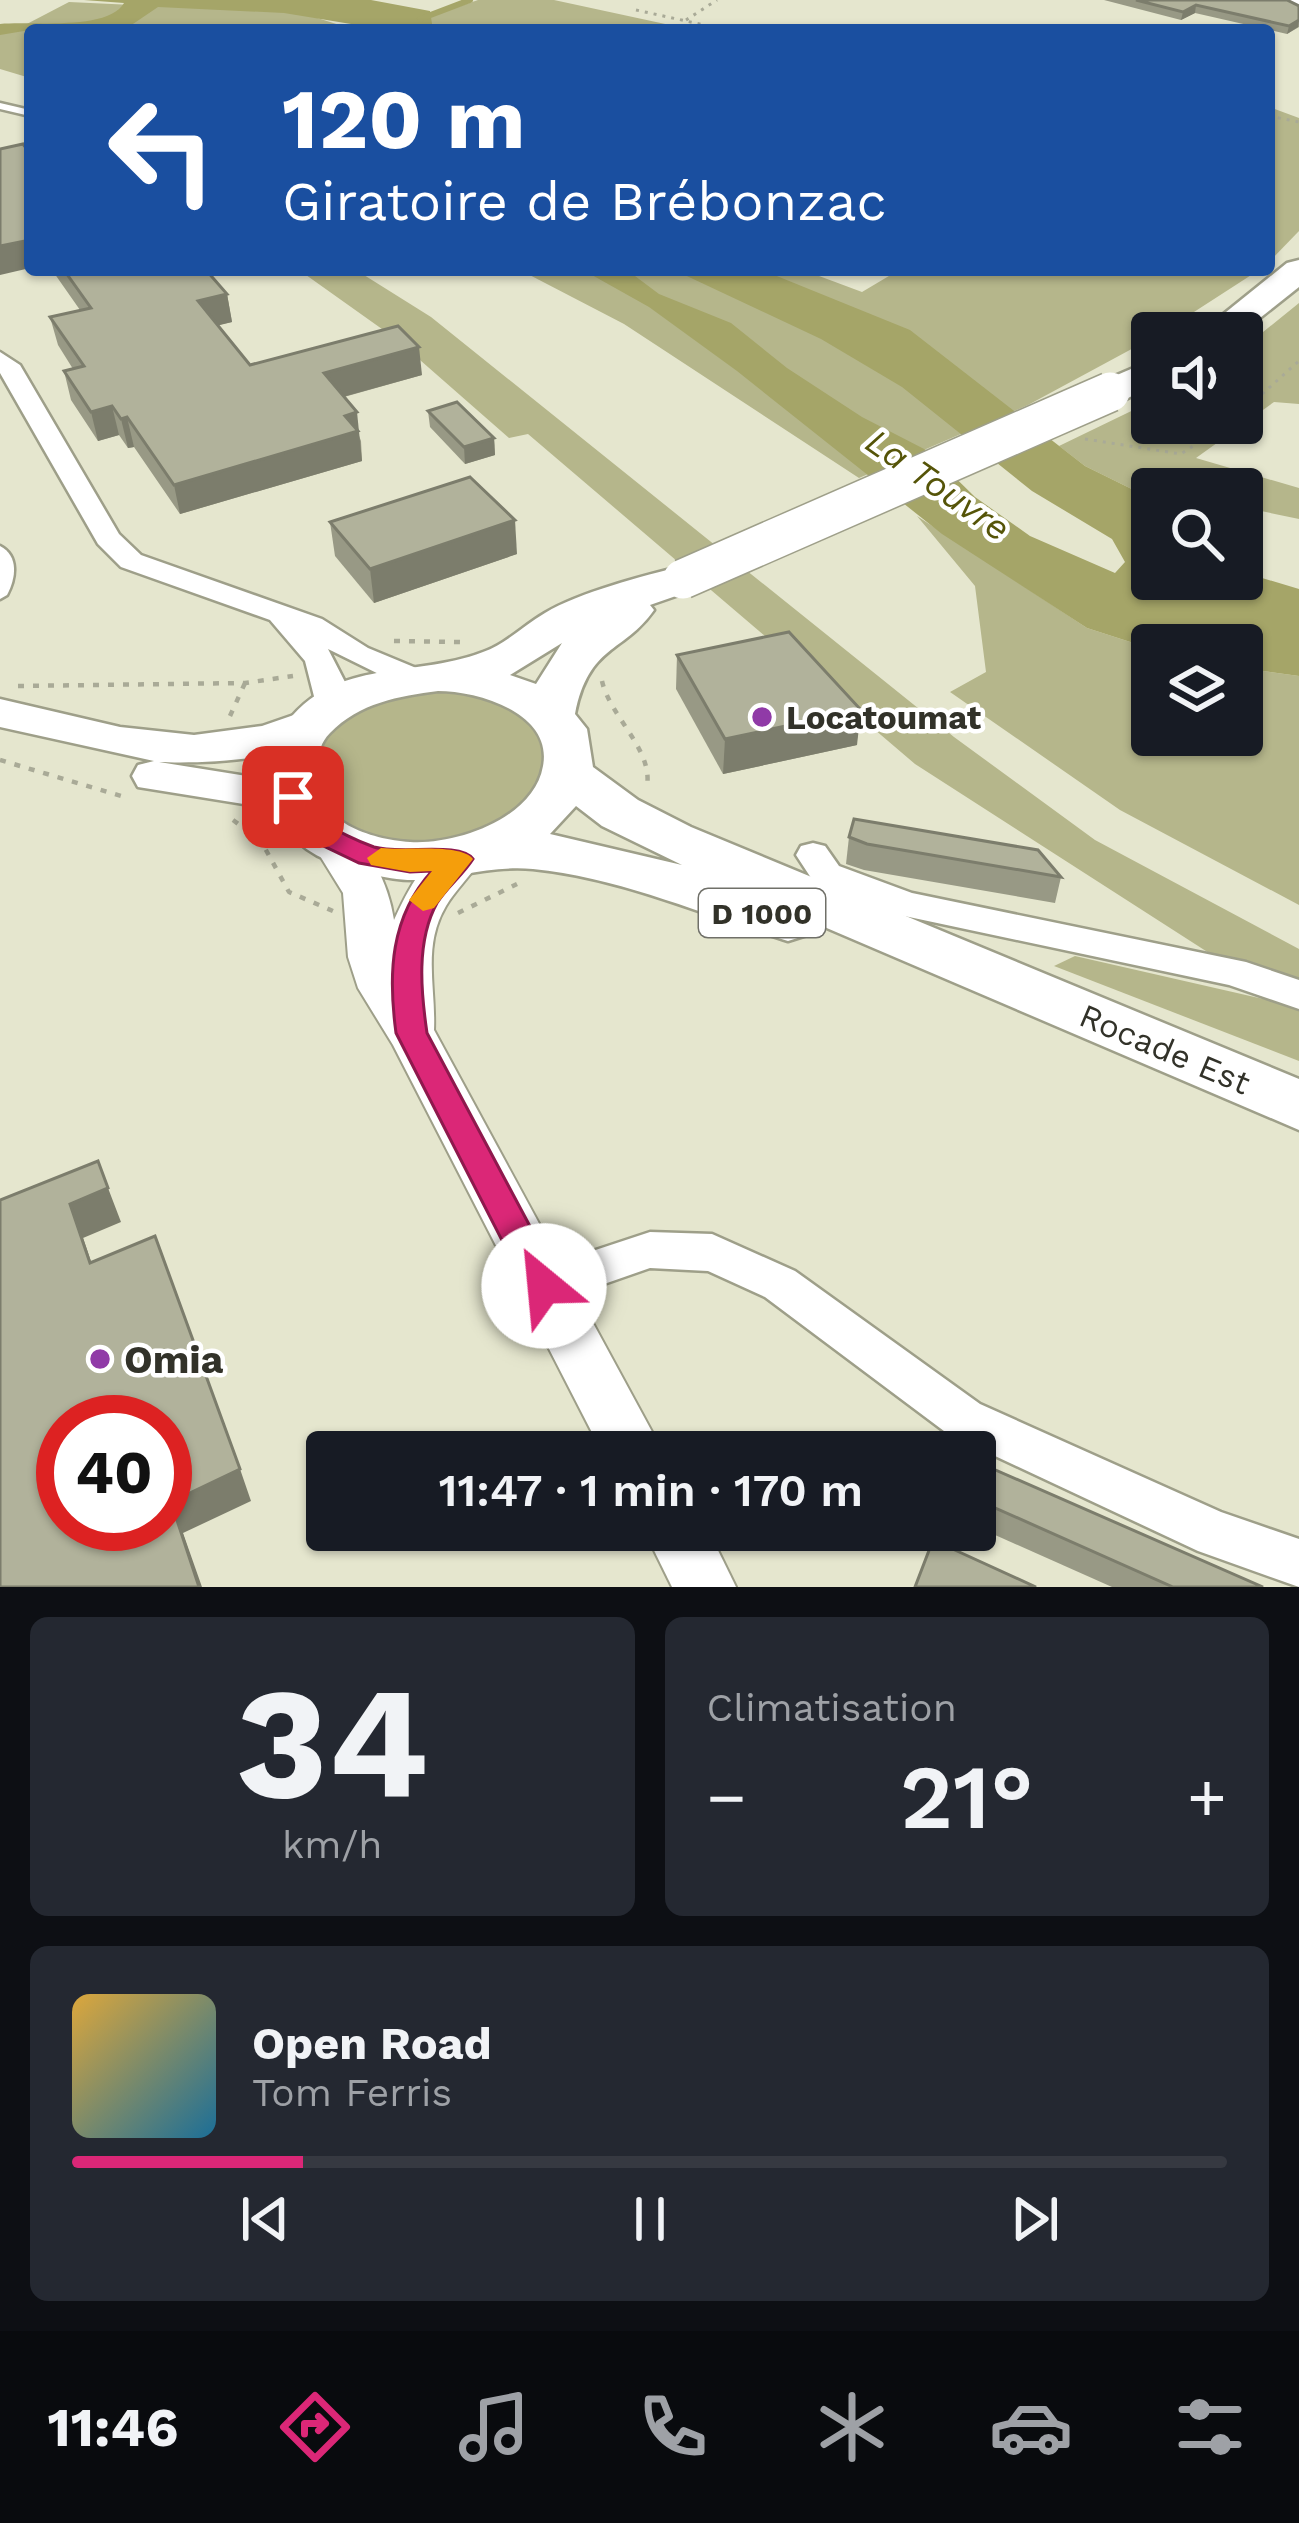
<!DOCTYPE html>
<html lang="fr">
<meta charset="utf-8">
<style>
:root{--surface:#171b24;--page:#242831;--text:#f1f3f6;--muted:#9ea1a6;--line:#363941;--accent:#db2777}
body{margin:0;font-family:"Work Sans",sans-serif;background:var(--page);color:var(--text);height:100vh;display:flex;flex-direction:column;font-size:45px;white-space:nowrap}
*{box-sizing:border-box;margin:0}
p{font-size:39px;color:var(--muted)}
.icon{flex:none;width:66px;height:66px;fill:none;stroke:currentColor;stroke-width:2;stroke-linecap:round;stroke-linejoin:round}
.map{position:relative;height:1587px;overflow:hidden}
.side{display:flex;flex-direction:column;gap:30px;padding:30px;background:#0d0f14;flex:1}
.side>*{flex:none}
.top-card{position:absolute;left:24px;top:24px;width:1251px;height:252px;border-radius:12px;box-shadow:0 3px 9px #0004;background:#1a4fa0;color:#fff;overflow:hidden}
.tools{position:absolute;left:1131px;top:312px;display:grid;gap:24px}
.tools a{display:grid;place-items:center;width:132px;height:132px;border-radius:12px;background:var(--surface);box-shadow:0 3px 9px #0004;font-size:60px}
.speed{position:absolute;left:36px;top:1395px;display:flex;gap:24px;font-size:60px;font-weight:700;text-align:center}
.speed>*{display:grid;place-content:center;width:156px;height:156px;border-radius:50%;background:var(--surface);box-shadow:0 3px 9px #0004;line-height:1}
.speed .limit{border:18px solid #d22;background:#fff;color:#111}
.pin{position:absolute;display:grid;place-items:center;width:102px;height:102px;color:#fff;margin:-51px;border-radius:24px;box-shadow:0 6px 18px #0006}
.me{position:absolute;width:132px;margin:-66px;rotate:332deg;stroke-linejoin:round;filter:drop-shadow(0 0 9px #0008)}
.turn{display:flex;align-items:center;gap:42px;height:252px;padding:0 60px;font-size:54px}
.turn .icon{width:156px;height:156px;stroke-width:2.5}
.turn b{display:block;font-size:84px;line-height:102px}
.big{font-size:90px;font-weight:600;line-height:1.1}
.side .widget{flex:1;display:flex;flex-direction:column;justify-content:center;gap:18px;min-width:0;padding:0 42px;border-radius:18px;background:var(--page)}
.side .dial{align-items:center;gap:0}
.dial b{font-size:156px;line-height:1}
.song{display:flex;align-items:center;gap:36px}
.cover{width:144px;height:144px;border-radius:18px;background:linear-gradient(135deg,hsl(40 70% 55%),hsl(200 70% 35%))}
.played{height:12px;border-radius:6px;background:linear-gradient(90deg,var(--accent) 20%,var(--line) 20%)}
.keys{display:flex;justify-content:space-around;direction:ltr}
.heat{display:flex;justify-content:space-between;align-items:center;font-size:66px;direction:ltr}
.side .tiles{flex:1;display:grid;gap:30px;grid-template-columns:1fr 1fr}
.widget:last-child{grid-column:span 2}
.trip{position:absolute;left:306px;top:1431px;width:690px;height:120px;border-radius:12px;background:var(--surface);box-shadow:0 3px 9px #0004;font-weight:600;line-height:120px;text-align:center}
.menu{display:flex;height:192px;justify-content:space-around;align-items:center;background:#090b0e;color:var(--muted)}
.menu .icon{width:84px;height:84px}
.menu .active{color:var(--accent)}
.menu b{font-size:54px;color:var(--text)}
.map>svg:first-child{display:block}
.green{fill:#b5b68b}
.water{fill:#a5a568}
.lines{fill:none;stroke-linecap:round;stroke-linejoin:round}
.stream{stroke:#a5a568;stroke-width:6}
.service-casing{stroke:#9e9f89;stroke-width:5}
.minor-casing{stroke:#9e9f89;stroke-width:5}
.tertiary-casing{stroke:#9e9f89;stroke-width:4}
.secondary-casing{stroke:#9e9f89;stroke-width:5}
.primary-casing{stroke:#9e9f89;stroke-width:5}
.path-far1{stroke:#a9aa97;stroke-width:3;stroke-dasharray:3 6;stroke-linecap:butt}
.path{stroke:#a9aa97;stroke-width:4.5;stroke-dasharray:6 9;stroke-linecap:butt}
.service{fill:#fff;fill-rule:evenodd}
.minor{fill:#fff;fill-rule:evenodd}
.tertiary{fill:#fff;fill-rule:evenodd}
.secondary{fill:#fff;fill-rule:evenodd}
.primary{fill:#fff;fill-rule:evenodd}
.primary-bridge-casing{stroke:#9e9f89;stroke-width:42;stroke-linecap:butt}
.primary-bridge{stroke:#fff;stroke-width:39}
.wall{fill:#989985}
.shaded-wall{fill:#7c7d6c}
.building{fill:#b1b29b;stroke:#7c7d6c;stroke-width:3;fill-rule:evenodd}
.route{fill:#db2777;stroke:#8e194d;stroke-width:3}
.slow{fill:#f59e0b}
.poi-dot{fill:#903aa7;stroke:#fff;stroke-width:4.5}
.labels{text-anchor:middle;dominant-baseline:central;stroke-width:9;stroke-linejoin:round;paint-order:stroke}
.shield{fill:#fff;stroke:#707069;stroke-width:3}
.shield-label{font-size:30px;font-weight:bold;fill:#323229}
.poi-label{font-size:33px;font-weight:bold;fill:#323229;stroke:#fff;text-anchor:start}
.street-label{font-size:33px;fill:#323229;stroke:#fff}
.water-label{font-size:36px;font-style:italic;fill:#555408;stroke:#fff}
.near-poi-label{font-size:39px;font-weight:bold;fill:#323229;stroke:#fff;text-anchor:start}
</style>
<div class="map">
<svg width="1299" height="1587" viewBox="0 0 1299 1587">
<rect width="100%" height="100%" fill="#e5e6ce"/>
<g class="green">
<polygon points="478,0 554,0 693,30 391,30"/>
<polygon points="69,2 302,13 355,30 30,30 30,78 0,69 0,30 23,26"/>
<polygon points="1269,107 1299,118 1299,231 1269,262"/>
<polygon points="299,270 356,270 431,317 954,737 1095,840 1299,949 1299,980 1209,953 915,764 528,434 509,438 396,339"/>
<polygon points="520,270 803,270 862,292 899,270 1259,270 1163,332 1152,333 1152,338 1028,405 859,478 624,324"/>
<polygon points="1299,303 1299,404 1274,402 1196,458 1299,488 1299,519 1242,507 1242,489 1152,489 1152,499 1085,466 1059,446 1152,401 1152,423 1242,423 1242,349"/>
<polygon points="917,516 1087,628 1152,649 1152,735 1242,735 1242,668 1299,676 1299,905 1120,810 950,692 986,672 975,586"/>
<path d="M446 690C660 727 479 889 363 835 297 804 299 735 366 707 392 695 418 692 446 690Z"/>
<polygon points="1075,956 1289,1005 1299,1009 1299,1061 1054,966"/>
</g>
<g class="water">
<path d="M84 0H371L430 11 433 30H358L351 24 284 13 158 7 130 26 140 30H30L0 35V24C31 21 108 31 124 3Z"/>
<polygon points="583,270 627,270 659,294 731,323 787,368 862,417 928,451 975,497 1030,536 1115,573 1125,562 1112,539 1032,491 902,387 821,339 674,270 762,270 910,330 1085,466 1152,499 1152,579 1242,579 1242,572 1299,589 1299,676 1242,668 1242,645 1152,645 1152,649 1087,628 942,534 737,371 649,307"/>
</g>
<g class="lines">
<polyline class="stream" points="420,19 470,0"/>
<defs>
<g id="service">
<polygon points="0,103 30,110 30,116 0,109"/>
<path d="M0 546C19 556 16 578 7 595L0 599Z"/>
</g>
<g id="minor">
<polygon points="0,352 20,365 119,534 141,555 322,619 368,648 421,670 425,677 421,684 399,684 328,649 345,682 346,709 330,719 319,716 305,661 270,620 121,567 98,544 0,373"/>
<polygon points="813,843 825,846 839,866 912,893 1246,962 1299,980 1299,1009 1229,985 895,914 815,884 796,855 801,846"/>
<polygon points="650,1232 712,1234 795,1271 980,1404 1221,1512 1299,1539 1299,1587 1198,1551 948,1434 765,1297 708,1271 650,1268 544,1305 529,1300 522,1286 529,1272"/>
</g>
<g id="tertiary">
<polygon points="1276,0 1299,0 1299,10"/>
<path d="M334 828C369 838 389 886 394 920 409 888 433 836 474 848L481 859C471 876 456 889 446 906 422 946 436 988 434 1030L663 1452H602L393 1045 358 988 348 957 343 893 312 843 319 832Z"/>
<polygon points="644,1530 708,1530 736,1587 672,1587"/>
</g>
<path id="secondary" d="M0 699 120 727 194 735 262 726 314 708 329 712 336 722C311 761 201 764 159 762L309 786 316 797 309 808 293 812 138 787 132 776 138 765 154 761 0 727Z"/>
<g id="primary">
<polygon points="1299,260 1299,287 1241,333 1200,333 1287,263"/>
<polygon points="1152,360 1152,386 1124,400 1096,400 1091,392 1096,384"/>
<path d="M683 566 699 570 705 579 699 588 650 605 654 610C623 654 589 644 575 714L587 729 593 767 638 800 691 827 1299 1079V1130L815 923 807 935 788 941C703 915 622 878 533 869 493 865 456 878 416 880 389 881 352 870 327 860 299 849 276 823 268 794 262 773 268 752 279 734 328 655 411 680 483 652 506 644 524 625 545 613 580 592 643 576 683 566ZM562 643 536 684 510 675ZM438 691C478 691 553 713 543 766 534 819 455 845 410 842 367 839 308 819 317 766 319 753 320 743 330 733 359 703 399 696 438 691ZM576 806 602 826 682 865 550 834Z"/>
</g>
</defs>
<use href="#service" class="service-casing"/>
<use href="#minor" class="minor-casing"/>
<use href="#tertiary" class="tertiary-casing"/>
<use href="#secondary" class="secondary-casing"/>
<use href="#primary" class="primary-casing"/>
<g class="path-far1">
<polyline points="636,10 727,30"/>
<polyline points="686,20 717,0"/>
<polyline points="1269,116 1299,122"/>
<polyline points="1242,412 1299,361"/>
<polyline points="1085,439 1181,454 1228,423"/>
</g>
<g class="path">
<polyline points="394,641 460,642"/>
<path d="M602 681C610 717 653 749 647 786"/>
<polyline points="18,686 245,683 293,676"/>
<polyline points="230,716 245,683"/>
<polyline points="0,760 128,798"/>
<polyline points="233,820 261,841 289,892 333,911"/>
<polyline points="458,913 517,884"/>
</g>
<use href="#service" class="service"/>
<use href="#minor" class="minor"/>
<use href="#tertiary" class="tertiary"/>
<use href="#secondary" class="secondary"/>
<use href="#primary" class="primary"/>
<defs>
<polyline id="primary-bridge" points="683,579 1110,392"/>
</defs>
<use href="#primary-bridge" class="primary-bridge-casing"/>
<use href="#primary-bridge" class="primary-bridge"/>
</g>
<g class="wall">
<polygon points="1104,0 1287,0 1299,6 1299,27 1287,34 1195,13 1181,20"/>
<polygon points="52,270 206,270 227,294 232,322 218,325 250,365 422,375 344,397 361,441 362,461 180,514 134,447 128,448 119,435 98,441 71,400 64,371 73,369 58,345 50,317 80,310"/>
<polygon points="428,411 494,438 495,455 465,464 430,427"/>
<polygon points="330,522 517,554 374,603 335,556"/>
<polygon points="677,655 857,745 723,774 676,689"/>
<polygon points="849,837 1061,877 1055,903 864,870 846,864"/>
<polygon points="975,1461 1263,1587 1112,1587 975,1526"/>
</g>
<g class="shaded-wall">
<polygon points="1196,5 1195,13 1181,20 1183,12"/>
<polygon points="1299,20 1298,27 1287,34 1289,26"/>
<polygon points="30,240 30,268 0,275 0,246"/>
<polygon points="227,294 232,322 204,329 198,301"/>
<polygon points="419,347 422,375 328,401 324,373"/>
<polygon points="112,406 119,435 98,441 91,412"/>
<polygon points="357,412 362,461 180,514 174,485"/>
<polygon points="127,417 134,447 128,448 121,419"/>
<polygon points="494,438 495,455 465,464 464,447"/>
<polygon points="515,520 517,554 374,603 370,569"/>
<polygon points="861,710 857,745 723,774 725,739"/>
<polygon points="108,1188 121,1222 83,1238 103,1297 70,1204"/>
<polygon points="240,1469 251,1501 183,1533 202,1587 199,1587 171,1502"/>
</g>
<g class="building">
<polygon points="1136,0 1287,0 1299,6 1299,20 1289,26 1196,5 1183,12"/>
<polygon points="23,144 30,153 30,240 0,246 0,149"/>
<polygon points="64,270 206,270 227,294 198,301 250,365 398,326 419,347 324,373 357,412 345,416 358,431 174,485 127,417 121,419 112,406 91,412 64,371 84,366 50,317 91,308"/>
<polygon points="457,402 494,438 464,447 428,411"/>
<polygon points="470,477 515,520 370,569 330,522"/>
<polygon points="789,632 861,710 725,739 677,655"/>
<polygon points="854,819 1038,850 1061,877 867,844 849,837"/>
<path d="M98 1161 108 1188 70 1204 90 1263 155 1236 240 1469 171 1502 199 1587H0V1200ZM63 1422H165V1524H63Z"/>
<polygon points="975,1461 1263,1587 1173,1587 975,1499"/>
<polygon points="933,1540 1036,1587 915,1587"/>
</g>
<path class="route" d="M293 788C310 793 312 810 324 821 335 831 360 842 374 847 400 855 460 841 473 859 463 875 447 887 437 903 416 941 421 992 427 1033L556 1275 561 1286 556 1297 544 1302 531 1297 396 1033C388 974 390 917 432 871L410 872 359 863 305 837 279 797Z"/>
<path class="slow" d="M381 848C405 851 460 843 473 859L434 908 423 911 409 900 432 871 410 872 371 865 367 858Z"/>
<g class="poi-dot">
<circle cx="762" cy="717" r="12"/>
<circle cx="100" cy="1359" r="12"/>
</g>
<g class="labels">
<rect class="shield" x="699" y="889" width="126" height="48" rx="9"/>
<g class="shield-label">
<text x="762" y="913">D 1000</text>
</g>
<g class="poi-label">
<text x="786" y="717">Locatoumat</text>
</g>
<g class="street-label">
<text transform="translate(1165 1049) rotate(23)">Rocade Est</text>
</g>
<g class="water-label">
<text transform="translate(938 485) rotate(35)">La Touvre</text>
</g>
<g class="near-poi-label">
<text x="124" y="1359">Omia</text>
</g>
</g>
</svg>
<div class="tools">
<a><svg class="icon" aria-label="sound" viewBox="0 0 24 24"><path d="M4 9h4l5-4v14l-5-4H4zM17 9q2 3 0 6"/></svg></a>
<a><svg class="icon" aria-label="search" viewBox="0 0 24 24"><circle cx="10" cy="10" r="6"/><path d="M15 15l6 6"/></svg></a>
<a><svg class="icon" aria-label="layers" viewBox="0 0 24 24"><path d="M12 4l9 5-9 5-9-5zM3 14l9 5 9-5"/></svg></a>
</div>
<div class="speed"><div class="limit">40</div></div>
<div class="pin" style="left:293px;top:797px;background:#d93025"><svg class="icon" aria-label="arrive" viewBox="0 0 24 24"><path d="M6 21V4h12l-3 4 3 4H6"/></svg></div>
<svg class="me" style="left:544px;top:1286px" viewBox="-20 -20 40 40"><circle r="19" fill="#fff"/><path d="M0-13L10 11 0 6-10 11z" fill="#db2777"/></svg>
<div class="trip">11:47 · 1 min · 170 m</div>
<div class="top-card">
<div class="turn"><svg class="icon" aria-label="left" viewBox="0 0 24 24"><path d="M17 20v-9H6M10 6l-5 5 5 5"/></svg><div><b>120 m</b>Giratoire de Brébonzac</div></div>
</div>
</div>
<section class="side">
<div class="tiles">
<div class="widget dial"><b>34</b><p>km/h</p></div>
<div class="widget"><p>Climatisation</p>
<div class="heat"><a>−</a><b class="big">21°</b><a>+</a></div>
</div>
<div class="widget">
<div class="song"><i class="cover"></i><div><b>Open Road</b><p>Tom Ferris</p></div></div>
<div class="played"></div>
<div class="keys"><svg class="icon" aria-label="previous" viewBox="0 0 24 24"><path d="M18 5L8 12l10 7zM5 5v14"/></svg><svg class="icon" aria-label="pause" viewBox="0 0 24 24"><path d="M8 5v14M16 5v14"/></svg><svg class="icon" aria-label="next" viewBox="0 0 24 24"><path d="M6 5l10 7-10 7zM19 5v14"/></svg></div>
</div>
</div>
</section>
<nav class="menu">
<b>11:46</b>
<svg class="icon active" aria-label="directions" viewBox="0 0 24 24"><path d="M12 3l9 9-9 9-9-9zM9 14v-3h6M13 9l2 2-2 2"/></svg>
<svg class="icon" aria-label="music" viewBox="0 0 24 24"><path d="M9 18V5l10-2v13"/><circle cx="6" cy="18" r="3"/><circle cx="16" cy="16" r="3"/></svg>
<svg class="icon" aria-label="phone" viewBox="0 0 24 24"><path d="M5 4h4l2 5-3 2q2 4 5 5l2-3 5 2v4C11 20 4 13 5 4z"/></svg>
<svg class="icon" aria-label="climate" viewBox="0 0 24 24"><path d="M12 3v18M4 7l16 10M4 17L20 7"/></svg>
<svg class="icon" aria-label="car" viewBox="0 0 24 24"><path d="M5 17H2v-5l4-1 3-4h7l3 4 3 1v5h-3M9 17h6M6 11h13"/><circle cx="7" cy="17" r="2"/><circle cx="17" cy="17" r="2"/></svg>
<svg class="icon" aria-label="filters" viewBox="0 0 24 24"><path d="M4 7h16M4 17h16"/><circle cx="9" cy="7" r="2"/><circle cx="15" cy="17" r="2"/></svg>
</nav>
